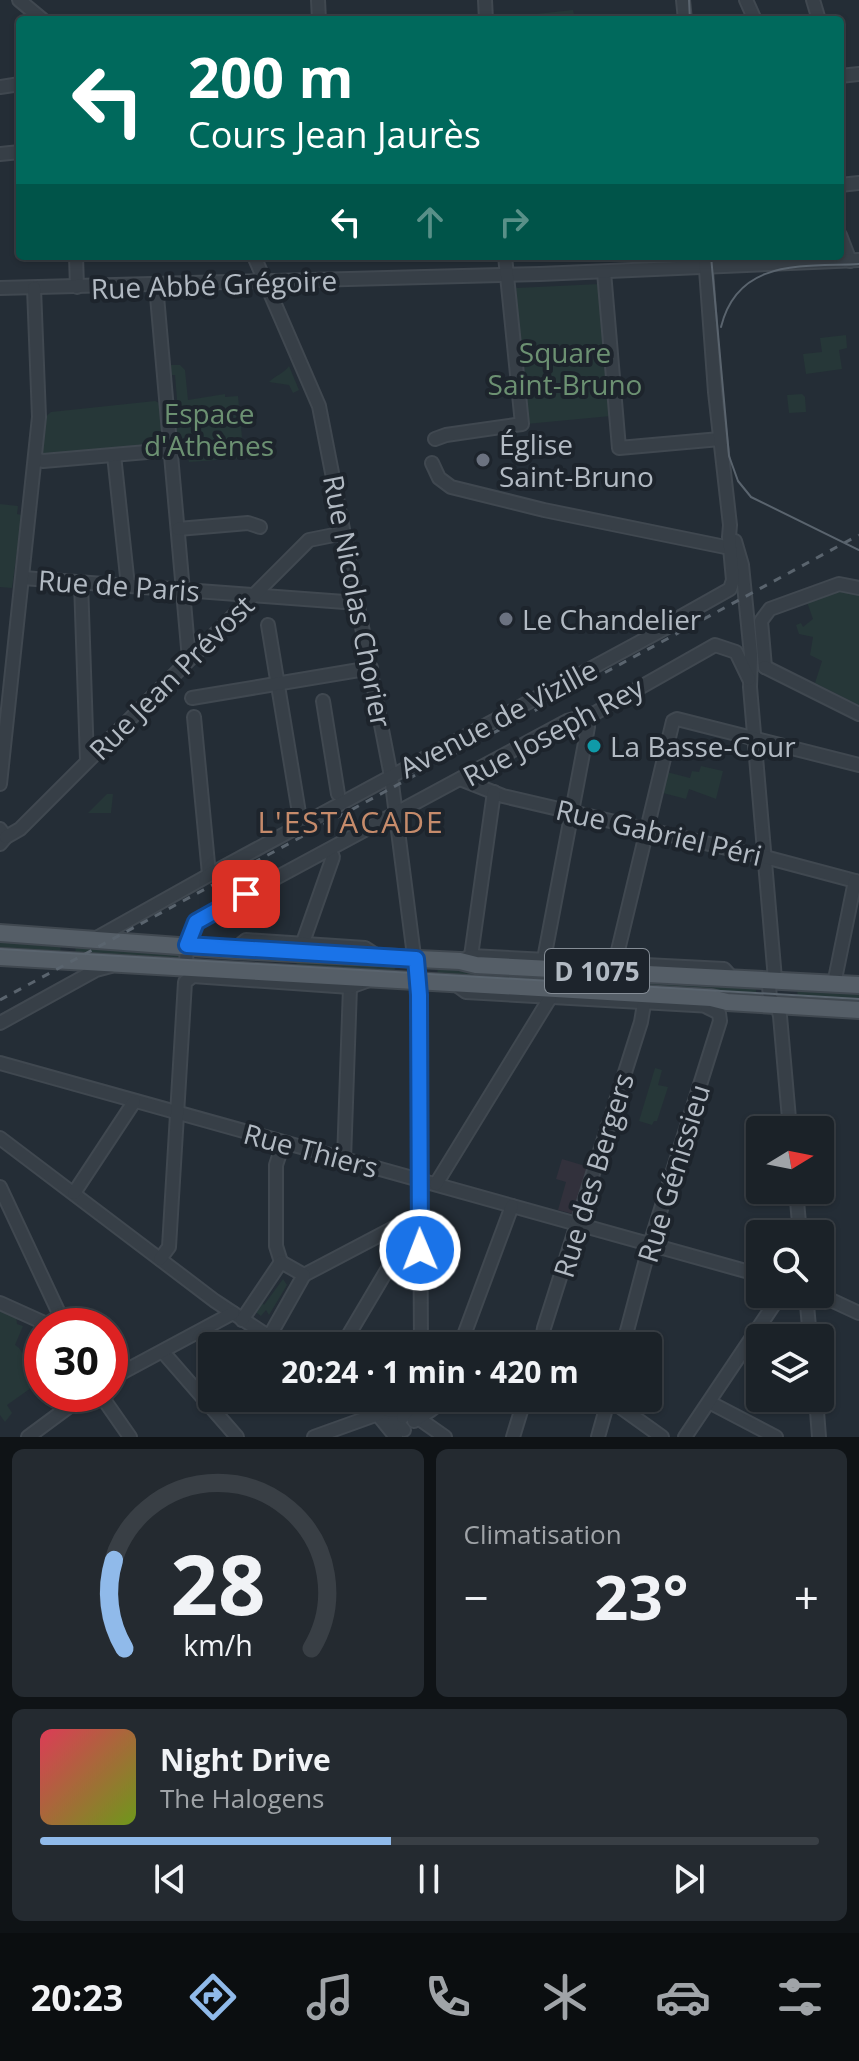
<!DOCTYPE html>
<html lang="fr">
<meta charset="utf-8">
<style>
:root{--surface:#1b2228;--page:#242a30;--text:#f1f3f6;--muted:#a0a4a8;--line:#393f45;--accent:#90baea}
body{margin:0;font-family:"Open Sans",sans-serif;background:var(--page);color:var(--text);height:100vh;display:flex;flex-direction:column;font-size:30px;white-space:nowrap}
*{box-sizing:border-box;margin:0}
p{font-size:26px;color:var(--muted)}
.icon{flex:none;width:44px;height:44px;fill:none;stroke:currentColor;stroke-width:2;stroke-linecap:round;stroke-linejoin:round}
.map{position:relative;height:1437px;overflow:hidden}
.sheet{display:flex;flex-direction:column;gap:12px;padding:12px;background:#0f1316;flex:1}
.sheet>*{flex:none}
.guide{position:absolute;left:16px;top:16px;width:828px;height:244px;border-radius:8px;box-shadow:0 2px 6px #0004,0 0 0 2px var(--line);background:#00695c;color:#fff;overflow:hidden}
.needle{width:52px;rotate:80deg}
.fabs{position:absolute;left:746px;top:1116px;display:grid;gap:16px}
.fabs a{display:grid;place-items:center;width:88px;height:88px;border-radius:8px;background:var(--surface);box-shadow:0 2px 6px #0004,0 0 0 2px var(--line);font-size:40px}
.speed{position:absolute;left:24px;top:1308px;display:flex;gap:16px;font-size:40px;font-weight:700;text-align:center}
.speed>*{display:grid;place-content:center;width:104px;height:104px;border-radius:50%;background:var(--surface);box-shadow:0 2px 6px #0004,0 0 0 2px var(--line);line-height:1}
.speed .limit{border:12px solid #d22;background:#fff;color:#111}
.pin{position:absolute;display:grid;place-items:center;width:68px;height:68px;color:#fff;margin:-34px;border-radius:16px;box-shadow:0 4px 12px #0006}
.me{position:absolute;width:88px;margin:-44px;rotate:359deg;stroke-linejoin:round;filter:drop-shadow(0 0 6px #0008)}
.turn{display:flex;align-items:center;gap:28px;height:168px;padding:0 40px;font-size:36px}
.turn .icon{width:104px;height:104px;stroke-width:2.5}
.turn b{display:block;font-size:56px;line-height:68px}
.lanes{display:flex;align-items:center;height:76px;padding:0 40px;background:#0003;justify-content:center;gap:40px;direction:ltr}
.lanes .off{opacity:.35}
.big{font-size:60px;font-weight:700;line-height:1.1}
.sheet .widget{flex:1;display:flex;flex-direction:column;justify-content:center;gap:12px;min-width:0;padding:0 28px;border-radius:12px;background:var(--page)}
.sheet .dial{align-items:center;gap:0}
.dial svg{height:208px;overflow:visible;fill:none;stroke:var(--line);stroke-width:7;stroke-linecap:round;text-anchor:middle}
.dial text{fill:var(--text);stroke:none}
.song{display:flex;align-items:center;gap:24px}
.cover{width:96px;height:96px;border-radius:12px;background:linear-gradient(135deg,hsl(350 70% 55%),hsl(80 70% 35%))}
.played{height:8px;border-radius:4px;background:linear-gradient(90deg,var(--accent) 45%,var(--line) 45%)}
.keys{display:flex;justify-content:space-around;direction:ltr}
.heat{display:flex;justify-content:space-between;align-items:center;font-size:44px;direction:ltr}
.sheet .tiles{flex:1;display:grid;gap:12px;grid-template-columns:1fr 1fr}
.widget:last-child{grid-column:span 2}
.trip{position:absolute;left:198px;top:1332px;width:464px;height:80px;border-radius:8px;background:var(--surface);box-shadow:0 2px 6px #0004,0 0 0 2px var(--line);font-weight:700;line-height:80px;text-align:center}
.tab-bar{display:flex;height:128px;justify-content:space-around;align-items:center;background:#0b0e10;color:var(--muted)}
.tab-bar .icon{width:56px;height:56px}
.tab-bar .active{color:var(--accent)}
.tab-bar b{font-size:36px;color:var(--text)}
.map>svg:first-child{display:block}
.medical{fill:#32313c}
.green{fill:#263738}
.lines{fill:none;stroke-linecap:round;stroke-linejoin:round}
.minor-casing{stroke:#404850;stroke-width:16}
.major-casing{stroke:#404850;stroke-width:20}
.minor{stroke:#373f47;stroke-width:12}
.major{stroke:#555e67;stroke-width:16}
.tram{stroke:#5a646e;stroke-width:2}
.rail{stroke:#5a646e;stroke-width:3;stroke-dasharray:8 8;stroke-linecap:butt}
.route-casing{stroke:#114b97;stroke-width:20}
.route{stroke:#1a73e8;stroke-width:14}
.worship-dot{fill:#6b7280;stroke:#1d242c;stroke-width:3}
.culture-dot{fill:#0f9aa8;stroke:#1d242c;stroke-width:3}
.labels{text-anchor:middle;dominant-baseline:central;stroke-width:8;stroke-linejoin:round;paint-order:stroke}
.shield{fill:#1d242c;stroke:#858d96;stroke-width:2}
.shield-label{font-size:26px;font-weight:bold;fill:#b2bac3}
.street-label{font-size:28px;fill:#b2bac3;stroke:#1d242c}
.park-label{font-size:28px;fill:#6c9172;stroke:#1d242c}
.poi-label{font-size:28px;fill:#b2bac3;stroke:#1d242c;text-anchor:start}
.neighbourhood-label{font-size:30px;letter-spacing:2px;fill:#c68b6b;stroke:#1d242c}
</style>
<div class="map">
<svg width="859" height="1437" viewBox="0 0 859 1437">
<rect width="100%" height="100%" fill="#242d36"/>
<polygon class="medical" points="562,1159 592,1168 577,1215 558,1210 566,1182 556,1179"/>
<g class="green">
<polygon points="573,10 574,14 500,20 500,18"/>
<polygon points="600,284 611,416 526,424 516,288"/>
<polygon points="846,335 847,348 839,350 842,369 806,374 803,354 822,352 820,338"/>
<polygon points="170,365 180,365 185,370 188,400 225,394 225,397 238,396 244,458 189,462 188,458 176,459 172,412 178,411 175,375 170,375"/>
<path d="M289 366 299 390 293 393 289 385 269 382C276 375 283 374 289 366Z"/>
<polygon points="802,394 805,397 806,412 789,413 787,395"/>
<polygon points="155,401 166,406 170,450 43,461 40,452 41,421 51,412"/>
<polygon points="0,504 18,506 17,514 22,515 12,588 0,587"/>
<polygon points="847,588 859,595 859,705 815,683 822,661 810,655 813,637 799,634 796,625 801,623 803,627 813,619 807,602"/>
<polygon points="701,766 723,771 716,799 689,789 686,799 663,793 663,790 659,789 663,771 690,778 692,771 699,772"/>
<polygon points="107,794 113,794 111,813 88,813"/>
<polygon points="0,940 61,943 60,956 0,953"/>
<polygon points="76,943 180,949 180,963 75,956"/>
<polygon points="297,958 394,964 396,975 296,969"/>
<polygon points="437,966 567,974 567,985 438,977"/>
<polygon points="573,975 755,986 757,996 573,985"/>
<polygon points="797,988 859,991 859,1004 798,1001"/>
<polygon points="655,1068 662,1070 658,1085 668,1087 657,1121 654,1121 652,1125 639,1121"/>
<polygon points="283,1279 287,1285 269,1315 266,1310 261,1316 253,1310 261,1300 264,1305"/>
<polygon points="0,1307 16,1314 17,1324 23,1326 15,1345 19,1348 30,1365 27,1368 38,1383 7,1405 12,1413 5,1422 0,1415"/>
</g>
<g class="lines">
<defs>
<g id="minor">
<polyline points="19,0 43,20"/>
<polyline points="318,0 319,20"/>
<polyline points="485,0 486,20"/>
<polyline points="683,0 685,20"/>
<polyline points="746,0 755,20"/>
<polyline points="813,0 819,20"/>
<polyline points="840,76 859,74"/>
<polyline points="0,87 20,84"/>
<polyline points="0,154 20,152"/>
<polyline points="840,185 859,183"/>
<polyline points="840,235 850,261"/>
<polyline points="76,256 77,287"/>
<polyline points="254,256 319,406 391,776 419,995 421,1346"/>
<polyline points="604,272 619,448 720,439"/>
<polyline points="156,285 189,659"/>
<polyline points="0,288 540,274 859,260"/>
<polyline points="435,439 446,435 522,424 505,256"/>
<polyline points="114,455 128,586"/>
<polyline points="35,459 43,461 170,450"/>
<polyline points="432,463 439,478 451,487 544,510 730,548"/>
<polyline points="178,529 248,523 260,527"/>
<polyline points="735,541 742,565 751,655 750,687 775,979"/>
<polyline points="23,578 358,603"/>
<polyline points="81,582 87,761"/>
<polyline points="268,625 301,825"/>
<polyline points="765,667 761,621 770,609 839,584 859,588"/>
<polyline points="765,667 859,714"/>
<polyline points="192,698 371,668"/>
<polyline points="323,701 338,794"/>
<polyline points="194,717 209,874"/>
<polyline points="460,779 503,796 765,857 859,882"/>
<polyline points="0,784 39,417 34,288"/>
<polyline points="0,829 6,837 0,844"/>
<polyline points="6,837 20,829 309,540 344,533"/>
<polyline points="93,940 218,870 675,623 682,616 730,589 733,580 729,537 730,525 715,392 705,256"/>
<polyline points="302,945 333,857 329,850"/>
<polyline points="234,950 246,940 365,948 379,957"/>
<polyline points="471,956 494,792"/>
<polyline points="544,959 588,727 581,717"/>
<polyline points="460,961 471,956 724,969 734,980"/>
<polyline points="615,963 673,721 677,719 859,765"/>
<path d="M186 969C186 945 187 928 209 914L567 721 595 713 715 645 736 652 749 679"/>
<polyline points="775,979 769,986 770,998 777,1005 780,1016 790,1130"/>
<polyline points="455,984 466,992 712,1006"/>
<polyline points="834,984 855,881"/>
<polyline points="0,1023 96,970 111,966"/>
<polyline points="0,1063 760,1275"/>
<polyline points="0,1138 215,1301 283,1346"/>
<polyline points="344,1160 350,987"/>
<polyline points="436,1184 550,998"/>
<polyline points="0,1187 65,1326"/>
<polyline points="796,1190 800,1234"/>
<polyline points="74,1193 134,1102"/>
<polyline points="160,1259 169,1247 185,982 193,976 350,987 369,980"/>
<polyline points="281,1262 276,1246 276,1165 283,1144"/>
<polyline points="304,1275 420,1214"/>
<polyline points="806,1294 810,1338"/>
<polyline points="818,1294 859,1313"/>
<polyline points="0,1303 51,1326"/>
<polyline points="242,1320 281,1262 304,1275 269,1337"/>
<polyline points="342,1346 406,1238"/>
<polyline points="460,1346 512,1206"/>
<polyline points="541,1346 544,1328 641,1022 644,1004"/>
<polyline points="623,1346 650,1244 720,1021 719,1013 707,1007"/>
<polyline points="163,1352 237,1437"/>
<polyline points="110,1379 233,1313"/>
<polyline points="100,1394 130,1437"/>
<polyline points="364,1398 387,1410 404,1430"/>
<polyline points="816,1398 819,1437"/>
<polyline points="609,1399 662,1437"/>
<polyline points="709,1402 776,1437"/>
<polyline points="373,1409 396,1437"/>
<polyline points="387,1410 408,1411 445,1437"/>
<polyline points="403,1417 419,1398"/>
<path d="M414 1421C424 1412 435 1412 440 1398"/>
<polyline points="28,1437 86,1394"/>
<polyline points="314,1437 378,1414"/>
<polyline points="513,1437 525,1398"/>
<polyline points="598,1437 609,1398"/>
<polyline points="685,1437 781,1294"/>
</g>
<g id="major">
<polyline points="0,933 234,950 460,961 476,965 859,985"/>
<polyline points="0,957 711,998 727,1002 859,1010"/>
</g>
</defs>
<use href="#minor" class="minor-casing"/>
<use href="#major" class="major-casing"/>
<use href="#minor" class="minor"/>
<use href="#major" class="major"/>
<g class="tram">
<polyline points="689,0 690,20"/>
<polyline points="711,256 729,456 738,481 751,497 859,550"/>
<path d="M721 327C738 258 803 267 859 264"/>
<polyline points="0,949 859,999"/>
</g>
<polyline class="rail" points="0,1000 859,535"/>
</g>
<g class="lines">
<defs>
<polyline id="route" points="246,894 196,922 187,945 416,959 419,995 420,1250"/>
</defs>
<use href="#route" class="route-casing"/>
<use href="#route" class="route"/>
</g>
<g class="worship-dot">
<circle cx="483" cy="460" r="8"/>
<circle cx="506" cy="619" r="8"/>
</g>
<circle class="culture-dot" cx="594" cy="746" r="8"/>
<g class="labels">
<rect class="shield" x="545" y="949" width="104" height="44" rx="6"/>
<g class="shield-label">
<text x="597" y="971">D 1075</text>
</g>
<g class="street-label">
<text transform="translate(214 284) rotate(-2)">Rue Abbé Grégoire</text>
<text transform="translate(119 585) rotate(4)">Rue de Paris</text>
<text transform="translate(358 601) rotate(79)">Rue Nicolas Chorier</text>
<text transform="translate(171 677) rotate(-45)">Rue Jean Prévost</text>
<text transform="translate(498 718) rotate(-28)">Avenue de Vizille</text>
<text transform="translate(553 731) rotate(-28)">Rue Joseph Rey</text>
<text transform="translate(659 832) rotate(13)">Rue Gabriel Péri</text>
<text transform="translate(311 1150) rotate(15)">Rue Thiers</text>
<text transform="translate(673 1173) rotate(-73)">Rue Génissieu</text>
<text transform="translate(593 1175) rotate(-73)">Rue des Bergers</text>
</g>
<g class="park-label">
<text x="565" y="352">Square<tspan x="565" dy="32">Saint-Bruno</tspan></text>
<text x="209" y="413">Espace<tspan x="209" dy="32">d'Athènes</tspan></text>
</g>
<g class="poi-label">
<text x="499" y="444">Église<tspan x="499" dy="32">Saint-Bruno</tspan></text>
<text x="522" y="619">Le Chandelier</text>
<text x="610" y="746">La Basse-Cour</text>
</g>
<g class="neighbourhood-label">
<text x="351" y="821">L'ESTACADE</text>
</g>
</g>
</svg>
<div class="fabs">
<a><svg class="needle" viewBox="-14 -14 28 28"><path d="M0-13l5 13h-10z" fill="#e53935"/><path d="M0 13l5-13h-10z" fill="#a0a4a8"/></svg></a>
<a><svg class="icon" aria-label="search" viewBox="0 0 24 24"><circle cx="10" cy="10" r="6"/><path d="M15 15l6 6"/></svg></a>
<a><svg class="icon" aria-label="layers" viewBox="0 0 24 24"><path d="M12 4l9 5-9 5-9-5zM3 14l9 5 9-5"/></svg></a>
</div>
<div class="speed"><div class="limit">30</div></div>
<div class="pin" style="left:246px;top:894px;background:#d93025"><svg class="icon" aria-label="arrive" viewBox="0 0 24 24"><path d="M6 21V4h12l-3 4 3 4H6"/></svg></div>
<svg class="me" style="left:420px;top:1250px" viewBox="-20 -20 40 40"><circle r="17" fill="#1a73e8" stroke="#fff" stroke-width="3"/><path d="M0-11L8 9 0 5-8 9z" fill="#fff"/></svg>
<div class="trip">20:24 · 1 min · 420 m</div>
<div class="guide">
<div class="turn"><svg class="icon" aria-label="left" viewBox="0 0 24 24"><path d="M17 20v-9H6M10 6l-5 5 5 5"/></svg><div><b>200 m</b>Cours Jean Jaurès</div></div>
<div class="lanes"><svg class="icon" aria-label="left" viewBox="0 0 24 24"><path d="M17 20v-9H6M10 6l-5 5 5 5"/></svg><svg class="icon off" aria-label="ahead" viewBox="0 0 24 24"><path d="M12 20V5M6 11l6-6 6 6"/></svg><svg class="icon off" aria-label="right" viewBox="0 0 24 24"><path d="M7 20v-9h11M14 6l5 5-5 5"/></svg></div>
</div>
</div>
<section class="sheet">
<div class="tiles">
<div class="widget dial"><svg viewBox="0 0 100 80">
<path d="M14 69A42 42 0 1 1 86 69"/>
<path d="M14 69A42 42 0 0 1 10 35" stroke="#90baea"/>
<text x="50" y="56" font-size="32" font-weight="700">28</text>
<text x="50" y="72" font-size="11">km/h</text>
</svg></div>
<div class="widget"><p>Climatisation</p>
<div class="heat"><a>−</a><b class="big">23°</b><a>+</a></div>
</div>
<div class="widget">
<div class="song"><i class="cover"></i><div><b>Night Drive</b><p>The Halogens</p></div></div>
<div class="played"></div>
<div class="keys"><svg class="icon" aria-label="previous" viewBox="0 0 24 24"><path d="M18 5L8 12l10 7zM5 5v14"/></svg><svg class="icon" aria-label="pause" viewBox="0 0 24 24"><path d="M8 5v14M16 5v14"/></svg><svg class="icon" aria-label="next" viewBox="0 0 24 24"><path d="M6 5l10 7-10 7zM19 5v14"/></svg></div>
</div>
</div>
</section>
<nav class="tab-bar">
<b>20:23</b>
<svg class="icon active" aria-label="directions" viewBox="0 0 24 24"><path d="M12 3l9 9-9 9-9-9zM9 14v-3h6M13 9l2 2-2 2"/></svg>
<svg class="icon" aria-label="music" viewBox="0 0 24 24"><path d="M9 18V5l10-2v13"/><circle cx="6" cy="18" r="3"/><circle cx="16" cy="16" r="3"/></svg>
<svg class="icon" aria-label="phone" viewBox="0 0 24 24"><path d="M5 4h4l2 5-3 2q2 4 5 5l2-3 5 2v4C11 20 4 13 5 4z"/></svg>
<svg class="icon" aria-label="climate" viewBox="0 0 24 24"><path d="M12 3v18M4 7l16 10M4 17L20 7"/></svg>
<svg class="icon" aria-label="car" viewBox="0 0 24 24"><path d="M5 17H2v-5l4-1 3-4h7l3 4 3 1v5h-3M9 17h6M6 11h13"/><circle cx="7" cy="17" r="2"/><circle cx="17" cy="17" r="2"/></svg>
<svg class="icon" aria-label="filters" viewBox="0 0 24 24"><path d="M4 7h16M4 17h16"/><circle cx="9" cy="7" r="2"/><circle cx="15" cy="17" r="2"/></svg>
</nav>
